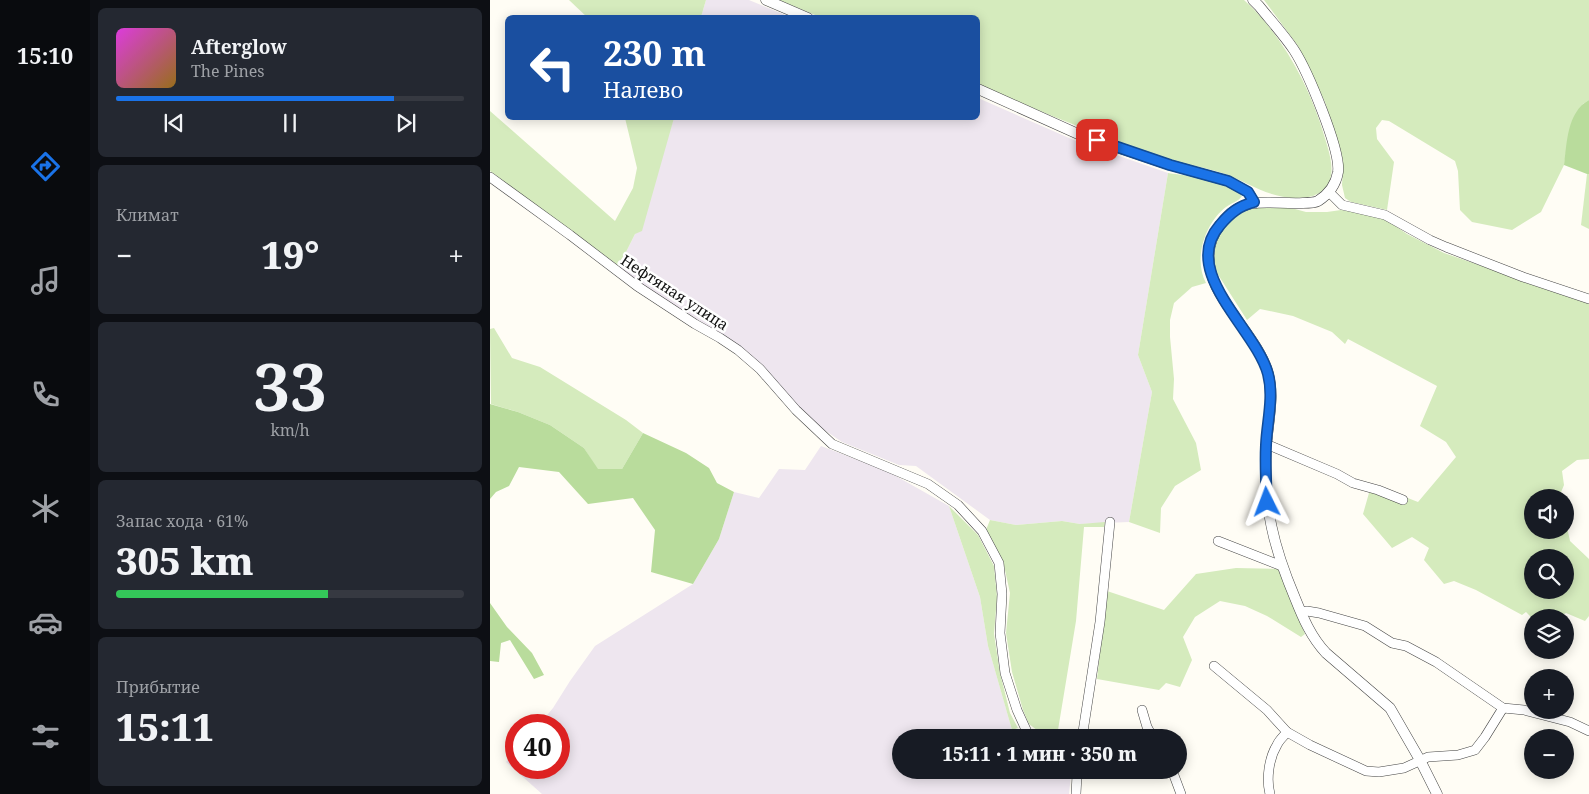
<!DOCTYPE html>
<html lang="ru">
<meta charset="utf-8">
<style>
:root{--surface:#171b24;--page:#242831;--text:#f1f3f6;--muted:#9ea1a6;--line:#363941;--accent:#1a73e8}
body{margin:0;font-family:"Noto Serif",serif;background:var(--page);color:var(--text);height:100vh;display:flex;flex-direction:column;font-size:19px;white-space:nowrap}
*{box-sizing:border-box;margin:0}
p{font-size:16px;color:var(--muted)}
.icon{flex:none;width:28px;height:28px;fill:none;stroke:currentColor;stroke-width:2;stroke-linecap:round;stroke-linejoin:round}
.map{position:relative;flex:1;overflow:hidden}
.details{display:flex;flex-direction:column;gap:8px;padding:8px;background:#0d0f14;width:400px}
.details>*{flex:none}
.hud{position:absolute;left:15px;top:15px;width:475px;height:105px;border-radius:8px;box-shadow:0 2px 12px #0003;background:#1a4fa0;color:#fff;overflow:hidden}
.fabs{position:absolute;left:1034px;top:489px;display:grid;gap:10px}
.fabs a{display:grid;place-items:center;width:50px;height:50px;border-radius:50%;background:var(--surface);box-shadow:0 2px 12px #0003;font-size:25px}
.speed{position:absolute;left:15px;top:714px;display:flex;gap:10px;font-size:25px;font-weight:700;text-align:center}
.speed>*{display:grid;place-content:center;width:65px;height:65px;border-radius:50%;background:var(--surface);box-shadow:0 2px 12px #0003;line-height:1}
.speed .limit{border:8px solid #d22;background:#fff;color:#111}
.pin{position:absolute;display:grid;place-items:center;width:42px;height:42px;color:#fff;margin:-21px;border-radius:10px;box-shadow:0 2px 8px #0006}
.me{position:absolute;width:55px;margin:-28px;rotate:357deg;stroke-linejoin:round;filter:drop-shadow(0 0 4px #0008)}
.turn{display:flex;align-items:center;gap:18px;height:105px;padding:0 15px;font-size:22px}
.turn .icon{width:65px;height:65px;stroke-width:2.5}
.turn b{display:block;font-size:35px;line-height:42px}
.big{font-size:38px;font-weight:800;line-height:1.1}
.details .widget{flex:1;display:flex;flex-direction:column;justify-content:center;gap:8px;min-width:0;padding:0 18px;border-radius:8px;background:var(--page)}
.details .dial{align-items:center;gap:0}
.dial b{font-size:65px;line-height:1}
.song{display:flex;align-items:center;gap:15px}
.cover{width:60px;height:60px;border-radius:8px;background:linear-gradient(135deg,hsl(300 70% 55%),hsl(40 70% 35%))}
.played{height:5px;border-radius:2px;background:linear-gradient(90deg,var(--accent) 80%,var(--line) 80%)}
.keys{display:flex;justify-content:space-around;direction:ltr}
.heat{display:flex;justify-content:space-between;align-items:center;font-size:28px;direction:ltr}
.charge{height:8px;border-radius:4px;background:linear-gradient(90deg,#34c759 61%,var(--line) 0)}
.trip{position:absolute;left:402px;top:729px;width:295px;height:50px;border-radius:25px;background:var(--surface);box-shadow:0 2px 12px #0003;font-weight:800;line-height:50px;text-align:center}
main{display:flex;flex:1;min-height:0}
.dock{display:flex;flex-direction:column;width:90px;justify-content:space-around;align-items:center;background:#090b0e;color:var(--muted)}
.dock .icon{width:35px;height:35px}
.dock .active{color:var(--accent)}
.dock b{font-size:22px;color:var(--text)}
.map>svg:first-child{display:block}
.industrial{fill:#eee6ef}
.green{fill:#d5ebbd;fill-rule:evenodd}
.forest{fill:#b9dc9c}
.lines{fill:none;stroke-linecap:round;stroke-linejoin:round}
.minor-casing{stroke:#444;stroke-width:10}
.tertiary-casing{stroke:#444;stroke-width:11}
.minor{stroke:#fff;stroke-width:9}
.tertiary{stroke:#fff;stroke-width:10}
.route-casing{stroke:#114b97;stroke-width:12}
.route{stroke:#1a73e8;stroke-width:9}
.labels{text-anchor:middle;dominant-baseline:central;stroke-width:5;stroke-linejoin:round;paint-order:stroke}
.street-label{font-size:15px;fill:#111;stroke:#fff}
</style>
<main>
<nav class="dock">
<b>15:10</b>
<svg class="icon active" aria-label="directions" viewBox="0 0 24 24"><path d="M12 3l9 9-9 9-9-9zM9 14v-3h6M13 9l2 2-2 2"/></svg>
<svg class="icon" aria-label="music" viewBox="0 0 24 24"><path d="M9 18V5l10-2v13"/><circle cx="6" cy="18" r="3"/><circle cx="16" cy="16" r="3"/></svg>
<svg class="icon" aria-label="phone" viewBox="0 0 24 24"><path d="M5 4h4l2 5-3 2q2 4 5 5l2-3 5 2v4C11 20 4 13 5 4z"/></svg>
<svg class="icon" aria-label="climate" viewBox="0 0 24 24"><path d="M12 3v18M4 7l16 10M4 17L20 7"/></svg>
<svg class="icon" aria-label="car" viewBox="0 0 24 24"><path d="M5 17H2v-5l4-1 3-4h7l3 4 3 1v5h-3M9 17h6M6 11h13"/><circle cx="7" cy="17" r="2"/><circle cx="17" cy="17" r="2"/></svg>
<svg class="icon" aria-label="filters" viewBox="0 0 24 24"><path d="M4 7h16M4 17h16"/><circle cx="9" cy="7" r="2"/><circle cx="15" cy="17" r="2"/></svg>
</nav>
<section class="details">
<div class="widget">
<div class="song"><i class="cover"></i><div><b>Afterglow</b><p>The Pines</p></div></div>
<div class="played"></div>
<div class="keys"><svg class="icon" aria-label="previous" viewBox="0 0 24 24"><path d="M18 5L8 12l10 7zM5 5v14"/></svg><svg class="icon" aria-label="pause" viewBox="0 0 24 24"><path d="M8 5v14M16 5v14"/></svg><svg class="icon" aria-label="next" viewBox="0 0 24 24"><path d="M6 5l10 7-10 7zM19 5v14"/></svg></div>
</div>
<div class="widget"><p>Климат</p>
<div class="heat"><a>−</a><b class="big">19°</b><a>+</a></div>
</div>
<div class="widget dial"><b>33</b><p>km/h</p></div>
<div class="widget"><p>Запас хода · 61%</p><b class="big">305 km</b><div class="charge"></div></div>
<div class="widget"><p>Прибытие</p><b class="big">15:11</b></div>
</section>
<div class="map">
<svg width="1099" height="794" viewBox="0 0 1099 794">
<rect width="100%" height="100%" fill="#fffdf5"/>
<g class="industrial">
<polygon points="216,0 259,0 300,17 211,17"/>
<polygon points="488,98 586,141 678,173 648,355 662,392 639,522 590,524 572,521 526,525 500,520 426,466 409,465 352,442 330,427 307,406 277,372 248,345 145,280 129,266 145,234 184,118 488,118"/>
<polygon points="331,446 397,471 459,506 490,597 498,646 524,737 411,738 411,770 573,770 581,775 579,794 52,794 16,762 26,751 26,768 69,768 69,725 49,725 63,708 80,681 105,646 203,584 229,539 244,492 269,498 289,469 315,470"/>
</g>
<g class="green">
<polygon points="79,0 216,0 211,17 98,18"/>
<path d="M289 0H754C792 34 820 87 834 135 840 155 851 184 825 195 820 198 813 197 807 198 777 198 759 182 732 173 715 167 695 165 678 159 613 138 550 111 488 85V18L330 17Z"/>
<polygon points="774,0 1099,0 1099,100 1093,104 1077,146 1074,165 1051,212 1022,230 982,222 970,210 968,171 965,161 899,121 892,120 886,128 887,139 904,162 897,210 861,202 855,198 852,185 853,168 852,155 835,102 808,46"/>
<polygon points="0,111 125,221 143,188 147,168 135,118 184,118 152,231 145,234 129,266 0,171"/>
<path d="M678 173C702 177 735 176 752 196 748 202 741 203 736 207 715 223 703 259 716 283L702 287 684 303 680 320V337L684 379 683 399 706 443 711 470 685 486 671 508 670 533 639 522 662 392 648 355Z"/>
<polygon points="1097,174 1099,174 1099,229 1091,225"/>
<path d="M777 206 805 209 816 212H837L851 210 875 213 895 219 917 234 954 253 1099 303V459L1087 460 1072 471 1074 485 1069 497 1042 498V530H1075V518L1080 541 1099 559V616L1095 621 1076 613 1069 617 1042 618 1036 612 1032 615 986 590 964 581 954 584 934 560 939 548 922 537 902 548 873 514 879 493 887 486 928 502 966 457 956 442 930 426 947 386 858 339 855 344 842 332 803 316 770 309 757 320 727 273 724 260 725 246 730 233 743 218 757 210ZM1042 558H1075V590H1042Z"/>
<polygon points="4,328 22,358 50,367 136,420 153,433 132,469 107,469 94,448 60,425 28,412 1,404 0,329"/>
<polygon points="459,506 488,535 504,566 507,597 504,634 510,673 520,713 528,728 522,730 498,646 490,597"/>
<polygon points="500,520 526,525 572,521 590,524 615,522 614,527 594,527 586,621 567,736 569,737 556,737 539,724 533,710 522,672 516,633 520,593 513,561 496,530"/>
<polygon points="746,568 788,569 815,634 811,637 777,616 755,606 730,601 705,617 693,637 702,660 690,687 676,683 669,690 607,679 617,591 674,610 706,574"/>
</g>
<g class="forest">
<path d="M1099 100V174H1097L1074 165C1077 143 1077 112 1099 100Z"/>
<polygon points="0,404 28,412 60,425 94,448 108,469 132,469 153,433 196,453 219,468 227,483 244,492 229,539 203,584 161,572 165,530 143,498 98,504 69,472 29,467 19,486 6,492 0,499"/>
<polygon points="0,603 17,627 42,653 54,675 44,679 20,640 11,643 9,662 0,661"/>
</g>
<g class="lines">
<defs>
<g id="minor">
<polyline points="0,177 80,235 147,286 205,324 230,338 248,350 270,369 306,410 342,444 438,484 468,505 492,531 509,563 512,594 510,633 515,673 527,710 538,734 543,738"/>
<polyline points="839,192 852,205 895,215 940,240 956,247 1033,277 1099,299"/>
<polyline points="776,444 847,474 863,483 888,490 913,500"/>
<polyline points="728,541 792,566"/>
<polyline points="811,612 817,611 829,613 875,626 902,643 916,646 946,662 1013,708 1034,710 1080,722 1099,731"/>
<polyline points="724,666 777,710 797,732 820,745 876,771 889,772 914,768 938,757 968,755 985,750 995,737 1013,708"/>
<polyline points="652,710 657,727 663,738"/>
<polyline points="592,738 610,622 620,522"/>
<polyline points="585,770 587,775 586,794"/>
<polyline points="682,770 691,794"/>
<path d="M780 794C776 779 779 758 787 745 789 740 794 736 797 732"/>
</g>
<g id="tertiary">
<polyline points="276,0 318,18"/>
<path d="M763 0 769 6C781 21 794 35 804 50 817 70 851 150 848 172 846 184 839 194 828 201 824 203 818 203 813 203 785 205 756 194 735 219 728 227 722 235 720 246 710 292 766 330 778 373 785 398 777 426 776 451 774 508 783 546 805 598 813 618 821 637 836 653L900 708 930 760 947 794"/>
<polyline points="488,89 588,134 680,165 738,181 758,192 764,202"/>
</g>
</defs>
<use href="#minor" class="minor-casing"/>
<use href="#tertiary" class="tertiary-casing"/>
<use href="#minor" class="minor"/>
<use href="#tertiary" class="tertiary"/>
</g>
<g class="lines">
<defs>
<path id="route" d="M607 140 680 165 738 181 758 192 764 202C749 206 740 213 730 225 689 272 766 329 778 374 784 397 777 422 776 445 775 464 776 483 777 502"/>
</defs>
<use href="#route" class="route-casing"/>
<use href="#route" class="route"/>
</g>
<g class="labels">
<g class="street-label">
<text transform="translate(185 292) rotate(33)">Нефтяная улица</text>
</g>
</g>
</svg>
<div class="fabs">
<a><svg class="icon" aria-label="sound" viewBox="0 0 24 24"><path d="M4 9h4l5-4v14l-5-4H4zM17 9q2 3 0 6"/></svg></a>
<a><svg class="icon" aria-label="search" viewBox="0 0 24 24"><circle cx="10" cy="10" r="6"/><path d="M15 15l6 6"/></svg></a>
<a><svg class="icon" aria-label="layers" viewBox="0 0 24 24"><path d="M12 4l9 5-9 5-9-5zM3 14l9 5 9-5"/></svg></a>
<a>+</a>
<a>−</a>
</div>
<div class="speed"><div class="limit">40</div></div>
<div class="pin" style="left:607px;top:140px;background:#d93025"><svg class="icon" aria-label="arrive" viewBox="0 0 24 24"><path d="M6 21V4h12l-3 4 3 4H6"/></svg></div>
<svg class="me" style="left:777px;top:502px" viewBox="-20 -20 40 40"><path d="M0-17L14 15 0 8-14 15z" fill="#1a73e8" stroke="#fff" stroke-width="4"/></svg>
<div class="trip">15:11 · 1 мин · 350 m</div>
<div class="hud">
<div class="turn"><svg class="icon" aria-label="left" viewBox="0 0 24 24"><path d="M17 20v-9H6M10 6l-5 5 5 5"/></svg><div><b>230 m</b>Налево</div></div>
</div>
</div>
</main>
